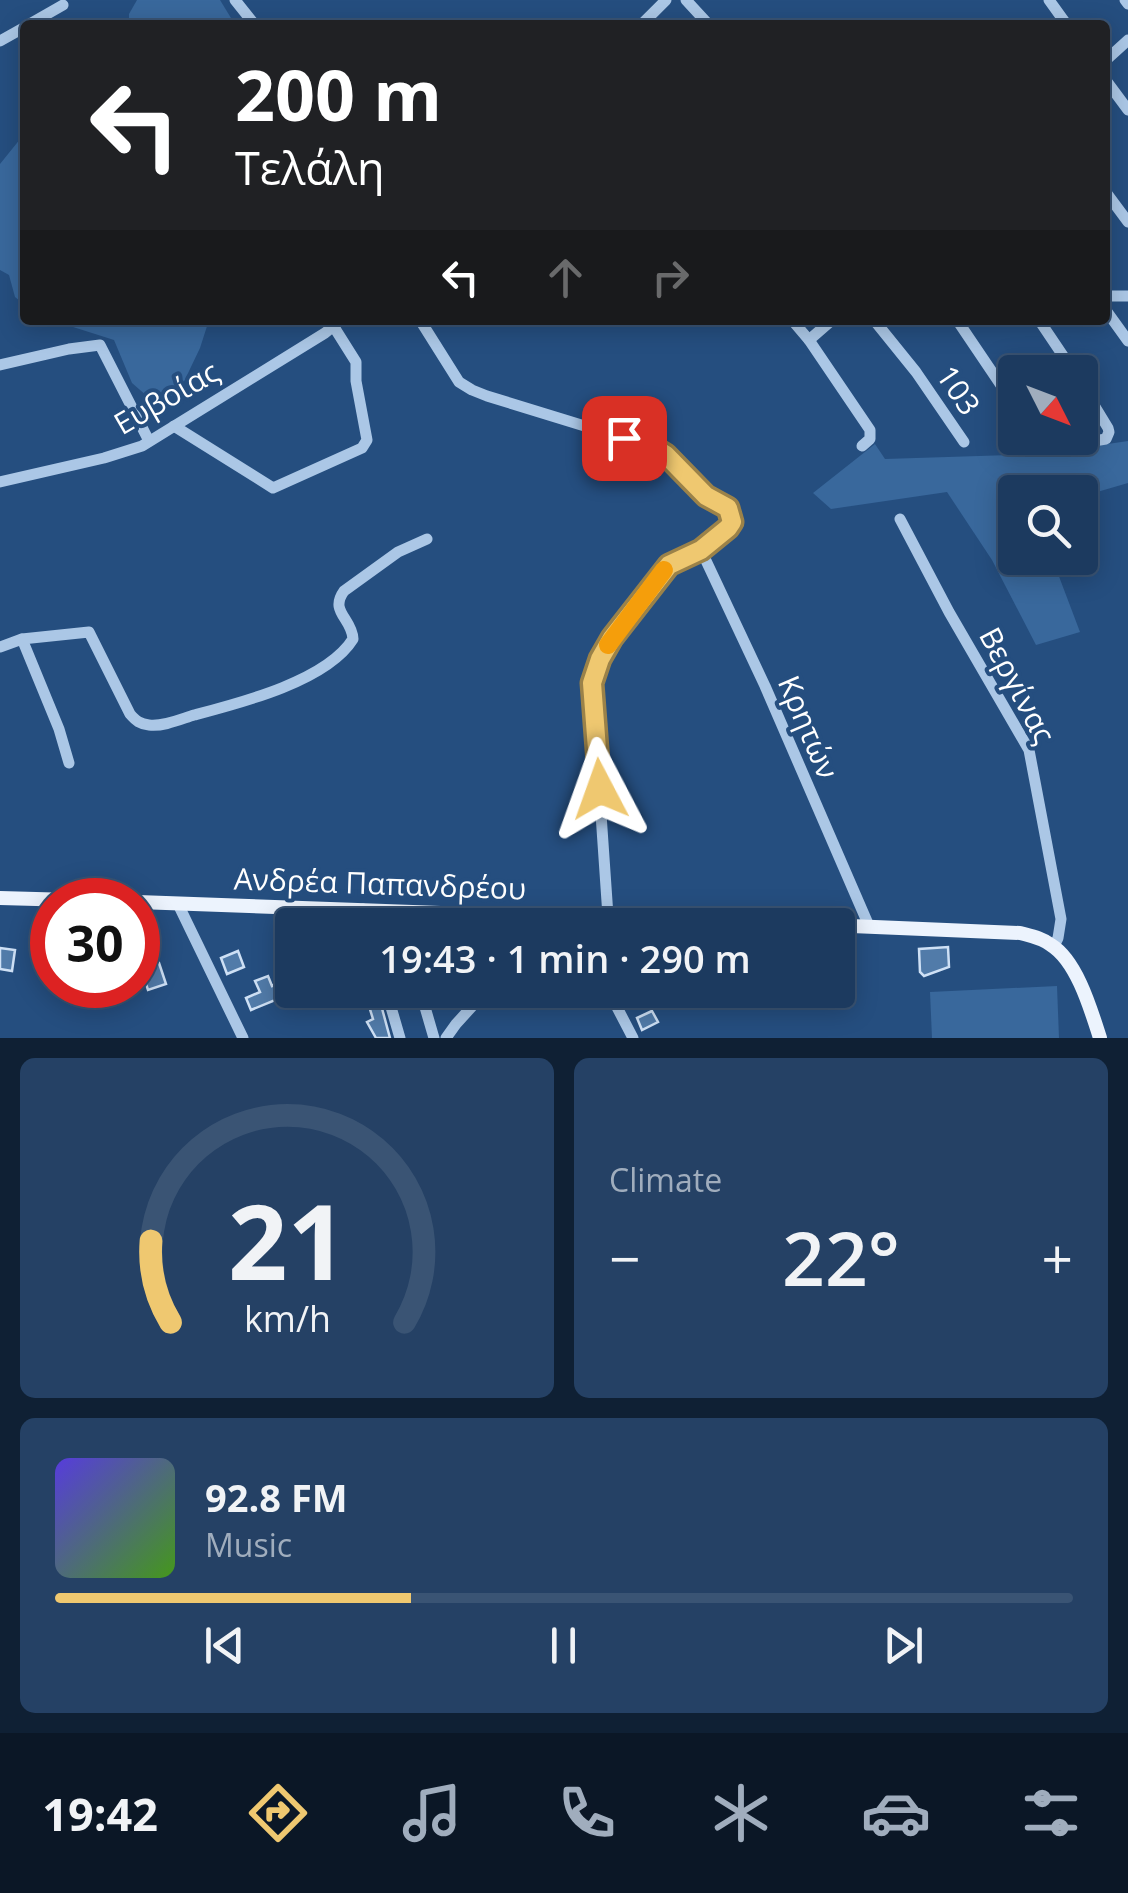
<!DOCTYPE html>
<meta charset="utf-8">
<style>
:root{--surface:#1c3a5f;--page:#254165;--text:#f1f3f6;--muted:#a0adbd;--line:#3a5474;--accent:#efc870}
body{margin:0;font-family:"Open Sans",sans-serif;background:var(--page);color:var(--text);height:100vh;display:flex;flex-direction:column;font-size:38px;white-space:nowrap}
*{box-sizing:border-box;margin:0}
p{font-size:32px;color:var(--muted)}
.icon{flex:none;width:55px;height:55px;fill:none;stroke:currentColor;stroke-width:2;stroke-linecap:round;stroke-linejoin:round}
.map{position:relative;height:1038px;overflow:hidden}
.details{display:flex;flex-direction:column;gap:20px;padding:20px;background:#0f2034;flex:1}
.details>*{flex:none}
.hud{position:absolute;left:20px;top:20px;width:1090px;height:305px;border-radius:10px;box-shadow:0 5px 25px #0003,0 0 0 2px var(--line);background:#202124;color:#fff;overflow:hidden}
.needle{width:65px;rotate:132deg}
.controls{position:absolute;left:998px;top:355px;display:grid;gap:20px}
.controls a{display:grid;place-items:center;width:100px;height:100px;border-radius:10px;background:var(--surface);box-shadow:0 5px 25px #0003,0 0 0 2px var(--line);font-size:50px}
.speed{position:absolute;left:30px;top:878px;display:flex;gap:20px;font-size:50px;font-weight:700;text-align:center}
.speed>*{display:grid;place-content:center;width:130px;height:130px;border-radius:50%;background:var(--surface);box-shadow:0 5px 25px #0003,0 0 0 2px var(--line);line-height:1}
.speed .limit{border:15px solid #d22;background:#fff;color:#111}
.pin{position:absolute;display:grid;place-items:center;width:85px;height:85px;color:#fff;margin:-42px;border-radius:20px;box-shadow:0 5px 15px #0006}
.me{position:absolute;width:110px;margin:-55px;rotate:356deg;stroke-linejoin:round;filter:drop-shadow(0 0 8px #0008)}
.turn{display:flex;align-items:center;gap:35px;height:210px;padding:0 50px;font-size:45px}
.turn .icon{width:130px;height:130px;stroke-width:2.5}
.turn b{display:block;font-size:70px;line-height:85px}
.lanes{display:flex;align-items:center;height:95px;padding:0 50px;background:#0003;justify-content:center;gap:50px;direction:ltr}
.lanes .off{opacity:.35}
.big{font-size:75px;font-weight:600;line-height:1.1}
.details .card{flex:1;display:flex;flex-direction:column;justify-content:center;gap:15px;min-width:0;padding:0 35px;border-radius:15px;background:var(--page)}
.details .dial{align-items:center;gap:0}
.dial svg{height:260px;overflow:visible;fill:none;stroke:var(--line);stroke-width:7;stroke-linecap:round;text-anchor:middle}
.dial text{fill:var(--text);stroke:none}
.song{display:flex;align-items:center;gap:30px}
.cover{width:120px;height:120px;border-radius:15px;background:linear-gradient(135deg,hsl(250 70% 55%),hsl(100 70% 35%))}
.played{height:10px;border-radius:5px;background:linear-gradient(90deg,var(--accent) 35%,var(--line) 35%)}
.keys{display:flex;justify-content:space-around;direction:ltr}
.heat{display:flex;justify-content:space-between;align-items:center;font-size:55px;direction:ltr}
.details .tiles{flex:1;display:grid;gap:20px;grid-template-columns:1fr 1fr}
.card:last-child{grid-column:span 2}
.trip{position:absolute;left:275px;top:908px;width:580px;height:100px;border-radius:10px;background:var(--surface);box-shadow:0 5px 25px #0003,0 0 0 2px var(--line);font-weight:600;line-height:100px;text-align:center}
.dock{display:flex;height:160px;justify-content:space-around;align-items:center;background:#0b1726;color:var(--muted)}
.dock .icon{width:70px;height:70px}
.dock .current{color:var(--accent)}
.dock b{font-size:45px;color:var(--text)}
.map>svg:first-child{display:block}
.green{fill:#39689c}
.building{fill:#517ba9;stroke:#cee0f5;stroke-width:2.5}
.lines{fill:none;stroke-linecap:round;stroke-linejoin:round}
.minor{stroke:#abc7e6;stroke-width:11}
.major{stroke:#ecf3fd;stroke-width:14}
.route-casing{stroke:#9b8249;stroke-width:25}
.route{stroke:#efc870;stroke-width:18}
.slow{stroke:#f59e0b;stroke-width:18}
.labels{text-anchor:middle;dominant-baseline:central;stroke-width:8;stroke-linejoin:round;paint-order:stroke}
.street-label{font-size:30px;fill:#fff;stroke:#254e7f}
</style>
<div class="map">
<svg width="1128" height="1038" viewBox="0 0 1128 1038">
<rect width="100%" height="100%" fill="#254e7f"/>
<g class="green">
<polygon points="137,0 220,0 231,18 231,25 129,25 129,14"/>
<polygon points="25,133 25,305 15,297 9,275 0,270 0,164"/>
<polygon points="51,320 209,320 200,348 179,392 155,403 132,383 114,340"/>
<polygon points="1128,441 1128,483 1080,497 1080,492 1015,492 1015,558 1052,558 1080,632 1036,645 992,560 947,492 831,509 813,493 875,444 885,459 1040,454"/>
<polygon points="1057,986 1059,1038 932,1038 930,992"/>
</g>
<g class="building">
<polygon points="948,947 949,967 924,976 920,972 919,949"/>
<polygon points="0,948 15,950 12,971 0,969"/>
<polygon points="238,951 244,967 227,974 221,958"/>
<polygon points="159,963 166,984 148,990 141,969"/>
<polygon points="268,976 272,986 279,983 285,996 251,1010 246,998 260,992 255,981"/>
<polygon points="364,990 377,990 390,1038 376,1038 367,1022 373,1019"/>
<polygon points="652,1011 658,1022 642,1030 637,1018"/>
</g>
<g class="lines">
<g class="minor">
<polyline points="235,0 255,25"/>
<polyline points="686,0 709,25"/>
<polyline points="1049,0 1067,25"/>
<polyline points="1125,0 1128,4"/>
<polyline points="28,25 63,5"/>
<polyline points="641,25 666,0"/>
<polyline points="0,41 25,27"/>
<polyline points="1105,61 1128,40"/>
<polyline points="1105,79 1128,110"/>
<polyline points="1105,191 1128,222"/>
<polyline points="1105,296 1128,296"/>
<polyline points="1105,309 1128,341"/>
<polyline points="420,320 459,382 472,390 487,396 653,447 666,455 706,496 728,509 732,522 728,528 701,550 669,565 657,578 612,638 600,659 592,683 608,916"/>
<polyline points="792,320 809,340 870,430 870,439 862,446"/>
<polyline points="874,320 916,372 964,442"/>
<polyline points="957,320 1015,406"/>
<polyline points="1039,320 1074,372"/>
<polyline points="809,340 832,320"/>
<polyline points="0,365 69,349 100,345 149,441"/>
<polyline points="174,426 273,488 362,448 367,440 356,381 356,362 334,327"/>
<polyline points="1035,438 1041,447 1045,449 1106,439 1109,432 1108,428 1080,382"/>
<polyline points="0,482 104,458 142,446 325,333 341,320"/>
<polyline points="900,519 949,612 1029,750 1061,919 1058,938 1054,946"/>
<polyline points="701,550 765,686 869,926"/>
<polyline points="22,639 59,729 69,763"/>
<path d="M0 647 22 639 89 632 130 714C136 721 140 724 149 725 163 727 181 719 194 715 240 703 327 681 353 639 352 618 329 612 344 591L398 552 427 539"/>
<polyline points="178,904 243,1038"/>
<polyline points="363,909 367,925"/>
<polyline points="397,911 402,925"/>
<polyline points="386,990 400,1038"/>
<polyline points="420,990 434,1038"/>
<polyline points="608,990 633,1038"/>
<polyline points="446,1038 456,1024 487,990"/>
</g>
<g class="major">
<polyline points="0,898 72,900"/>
<path d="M138 902 580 918 608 916 1020 933C1031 936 1042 938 1051 945 1077 961 1091 1010 1100 1038"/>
</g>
</g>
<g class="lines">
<defs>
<polyline id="route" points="600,789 592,683 600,659 612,638 669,565 701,550 728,528 732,522 728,508 706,496 666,455 653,447 624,438"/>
</defs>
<use href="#route" class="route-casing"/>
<use href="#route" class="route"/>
<polyline class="slow" points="608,645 664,570"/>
</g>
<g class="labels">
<g class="street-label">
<text transform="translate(959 390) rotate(56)">103</text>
<text transform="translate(166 397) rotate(-30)">Ευβοίας</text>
<text transform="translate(1018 685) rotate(62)">Βεργίνας</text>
<text transform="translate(809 727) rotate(67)">Κρητών</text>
<text transform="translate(380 883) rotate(2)">Ανδρέα Παπανδρέου</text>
</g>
</g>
</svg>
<div class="controls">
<a><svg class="needle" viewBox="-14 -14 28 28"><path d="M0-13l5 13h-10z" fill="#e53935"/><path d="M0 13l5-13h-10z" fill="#a0adbd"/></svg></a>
<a><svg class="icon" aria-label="search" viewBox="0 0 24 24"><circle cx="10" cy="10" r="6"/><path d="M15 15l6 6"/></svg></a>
</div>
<div class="speed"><div class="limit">30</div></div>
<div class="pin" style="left:624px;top:438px;background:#d93025"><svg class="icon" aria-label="arrive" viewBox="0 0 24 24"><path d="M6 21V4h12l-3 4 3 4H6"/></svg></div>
<svg class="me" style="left:600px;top:789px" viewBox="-20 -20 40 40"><path d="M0-17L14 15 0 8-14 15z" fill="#efc870" stroke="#fff" stroke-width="4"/></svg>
<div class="trip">19:43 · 1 min · 290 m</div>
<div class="hud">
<div class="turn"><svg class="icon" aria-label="left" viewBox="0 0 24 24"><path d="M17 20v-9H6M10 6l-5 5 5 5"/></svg><div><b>200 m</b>Τελάλη</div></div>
<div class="lanes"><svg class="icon" aria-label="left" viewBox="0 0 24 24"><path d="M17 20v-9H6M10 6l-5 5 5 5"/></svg><svg class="icon off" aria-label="ahead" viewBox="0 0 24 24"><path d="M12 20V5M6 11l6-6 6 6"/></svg><svg class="icon off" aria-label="right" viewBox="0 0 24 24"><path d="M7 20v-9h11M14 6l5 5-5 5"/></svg></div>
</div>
</div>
<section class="details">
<div class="tiles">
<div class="card dial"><svg viewBox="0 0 100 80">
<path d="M14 69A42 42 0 1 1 86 69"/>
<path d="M14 69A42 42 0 0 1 8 44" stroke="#efc870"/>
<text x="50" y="56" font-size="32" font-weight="700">21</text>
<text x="50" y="72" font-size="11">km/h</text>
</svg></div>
<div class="card"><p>Climate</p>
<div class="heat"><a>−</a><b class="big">22°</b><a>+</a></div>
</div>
<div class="card">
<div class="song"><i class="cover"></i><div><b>92.8 FM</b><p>Music</p></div></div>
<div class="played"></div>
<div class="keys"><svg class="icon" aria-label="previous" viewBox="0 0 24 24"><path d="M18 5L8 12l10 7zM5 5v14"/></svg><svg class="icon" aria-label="pause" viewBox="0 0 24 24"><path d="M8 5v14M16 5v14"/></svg><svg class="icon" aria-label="next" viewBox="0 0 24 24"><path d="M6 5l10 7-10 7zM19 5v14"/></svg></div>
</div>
</div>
</section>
<nav class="dock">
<b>19:42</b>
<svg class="icon current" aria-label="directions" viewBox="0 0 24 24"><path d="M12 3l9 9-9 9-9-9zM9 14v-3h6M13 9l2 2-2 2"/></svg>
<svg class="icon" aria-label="music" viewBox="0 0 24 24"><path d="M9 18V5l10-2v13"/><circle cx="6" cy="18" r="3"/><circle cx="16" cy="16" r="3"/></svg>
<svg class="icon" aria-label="phone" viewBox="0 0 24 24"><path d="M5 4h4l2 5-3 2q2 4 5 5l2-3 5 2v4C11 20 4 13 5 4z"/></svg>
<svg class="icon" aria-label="climate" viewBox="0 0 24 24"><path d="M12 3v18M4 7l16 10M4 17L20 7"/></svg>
<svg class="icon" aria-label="car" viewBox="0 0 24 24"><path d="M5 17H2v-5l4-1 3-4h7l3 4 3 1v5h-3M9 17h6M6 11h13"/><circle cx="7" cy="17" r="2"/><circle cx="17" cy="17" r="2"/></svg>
<svg class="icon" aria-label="filters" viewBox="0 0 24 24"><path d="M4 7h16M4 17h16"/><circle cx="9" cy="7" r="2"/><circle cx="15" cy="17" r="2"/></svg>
</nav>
